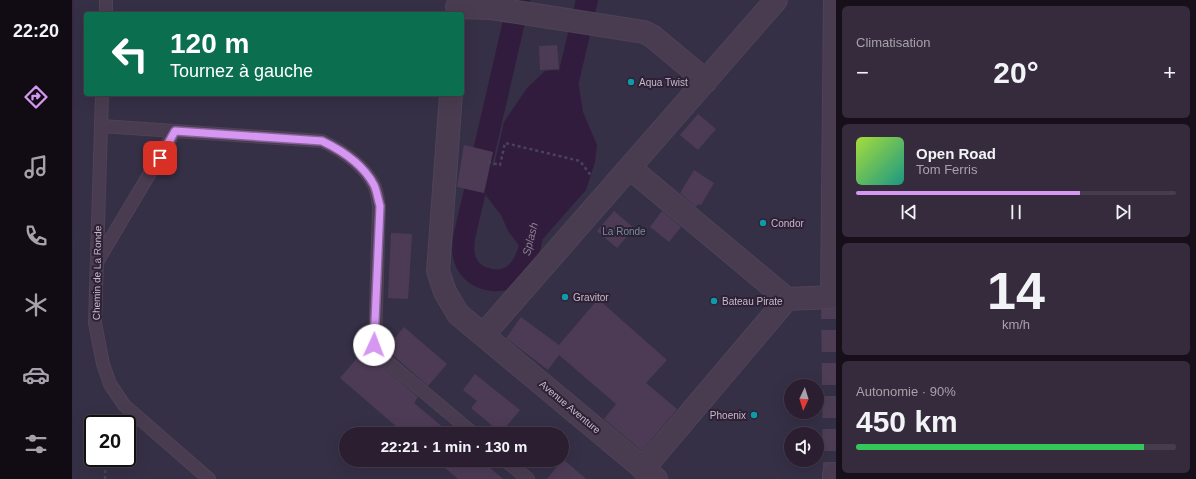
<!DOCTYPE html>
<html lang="fr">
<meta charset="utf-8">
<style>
:root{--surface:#2a1e30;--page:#362b3c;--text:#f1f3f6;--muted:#a5a2ab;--line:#463c4c;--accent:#d597f1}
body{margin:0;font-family:Arial,sans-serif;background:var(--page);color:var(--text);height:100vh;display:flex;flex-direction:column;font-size:15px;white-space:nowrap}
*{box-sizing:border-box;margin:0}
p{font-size:13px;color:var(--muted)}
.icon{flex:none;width:22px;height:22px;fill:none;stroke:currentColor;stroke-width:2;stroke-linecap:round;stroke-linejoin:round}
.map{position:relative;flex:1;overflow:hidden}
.drawer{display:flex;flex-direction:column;gap:6px;padding:6px;background:#17101a;width:360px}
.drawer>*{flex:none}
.banner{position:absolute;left:12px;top:12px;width:380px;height:84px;border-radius:4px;box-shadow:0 4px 16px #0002,0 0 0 1px var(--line);background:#0b6e4f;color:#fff;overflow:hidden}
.needle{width:26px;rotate:184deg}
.buttons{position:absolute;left:712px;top:379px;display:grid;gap:8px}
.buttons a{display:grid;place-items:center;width:40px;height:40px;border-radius:50%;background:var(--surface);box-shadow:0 4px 16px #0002,0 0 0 1px var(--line);font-size:20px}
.speed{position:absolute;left:12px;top:415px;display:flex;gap:8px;font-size:20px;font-weight:700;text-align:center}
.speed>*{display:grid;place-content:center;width:52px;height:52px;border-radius:50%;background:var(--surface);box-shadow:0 4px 16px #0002,0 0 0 1px var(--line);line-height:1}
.speed .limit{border:2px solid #111;border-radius:6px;background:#fff;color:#111}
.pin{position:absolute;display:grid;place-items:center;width:34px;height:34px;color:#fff;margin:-17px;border-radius:8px;box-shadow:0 2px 6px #0006}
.me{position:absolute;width:44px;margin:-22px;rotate:2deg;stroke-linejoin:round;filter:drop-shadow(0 0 3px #0008)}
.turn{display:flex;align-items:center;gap:14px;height:84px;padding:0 20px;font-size:18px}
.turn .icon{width:52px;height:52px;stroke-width:2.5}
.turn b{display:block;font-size:28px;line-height:34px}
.big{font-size:30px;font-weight:800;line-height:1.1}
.drawer .widget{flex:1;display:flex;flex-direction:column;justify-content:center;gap:6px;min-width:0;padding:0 14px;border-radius:6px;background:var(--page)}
.drawer .dial{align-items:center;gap:0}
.dial b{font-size:52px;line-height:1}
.song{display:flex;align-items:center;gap:12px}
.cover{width:48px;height:48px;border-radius:6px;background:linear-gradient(135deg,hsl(80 70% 55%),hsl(170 70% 35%))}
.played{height:4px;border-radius:2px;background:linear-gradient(90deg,var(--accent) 70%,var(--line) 70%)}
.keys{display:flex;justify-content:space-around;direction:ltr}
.heat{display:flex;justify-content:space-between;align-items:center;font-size:22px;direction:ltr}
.charge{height:6px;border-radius:3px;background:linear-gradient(90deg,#34c759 90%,var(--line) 0)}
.trip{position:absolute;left:267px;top:427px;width:230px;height:40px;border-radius:20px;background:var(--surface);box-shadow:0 4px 16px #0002,0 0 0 1px var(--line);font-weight:800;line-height:40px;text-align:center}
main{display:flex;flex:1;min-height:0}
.dock{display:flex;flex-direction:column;width:72px;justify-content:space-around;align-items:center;background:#110c13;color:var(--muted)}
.dock .icon{width:28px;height:28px}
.dock .on{color:var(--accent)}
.dock b{font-size:18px;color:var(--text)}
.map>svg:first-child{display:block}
.green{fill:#353046;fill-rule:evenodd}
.water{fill:#321c3e}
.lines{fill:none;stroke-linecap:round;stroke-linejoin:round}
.canal{stroke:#321c3e;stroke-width:22}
.building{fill:#4d3b56}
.street-tunnel{stroke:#4d3e55;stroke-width:22;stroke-dasharray:22 11;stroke-linecap:butt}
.lane-casing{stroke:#4f4356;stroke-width:14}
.street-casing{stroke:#4f4356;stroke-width:24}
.path{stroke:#474459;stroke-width:2.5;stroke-dasharray:3 3;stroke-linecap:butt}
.lane{stroke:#493c50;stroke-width:12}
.street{stroke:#493c50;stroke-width:22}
.route-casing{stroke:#8a629d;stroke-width:10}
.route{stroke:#d597f1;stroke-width:7}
.culture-dot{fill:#0f9aa8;stroke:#2e2136;stroke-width:1.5}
.labels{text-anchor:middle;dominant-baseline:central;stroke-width:4;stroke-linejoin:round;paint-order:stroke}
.poi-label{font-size:10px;fill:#c5b9ca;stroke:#2e2136;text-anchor:start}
.park-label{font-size:10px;fill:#728e99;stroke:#2e2136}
.street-label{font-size:10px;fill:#c5b9ca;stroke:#2e2136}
.water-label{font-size:11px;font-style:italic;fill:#9575a6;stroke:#2e2136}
</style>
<main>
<nav class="dock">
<b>22:20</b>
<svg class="icon on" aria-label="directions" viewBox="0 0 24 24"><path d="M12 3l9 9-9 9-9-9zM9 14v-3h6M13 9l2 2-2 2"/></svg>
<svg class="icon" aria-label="music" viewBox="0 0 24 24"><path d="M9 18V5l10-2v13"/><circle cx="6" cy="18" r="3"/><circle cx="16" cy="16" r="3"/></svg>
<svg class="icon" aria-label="phone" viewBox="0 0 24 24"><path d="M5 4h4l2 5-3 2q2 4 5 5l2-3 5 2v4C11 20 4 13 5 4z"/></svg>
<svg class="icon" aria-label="climate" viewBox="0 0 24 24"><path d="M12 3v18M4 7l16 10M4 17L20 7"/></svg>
<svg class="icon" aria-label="car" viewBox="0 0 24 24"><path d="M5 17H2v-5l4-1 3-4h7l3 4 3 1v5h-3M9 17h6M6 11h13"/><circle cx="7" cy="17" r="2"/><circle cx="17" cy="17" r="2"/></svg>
<svg class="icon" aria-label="filters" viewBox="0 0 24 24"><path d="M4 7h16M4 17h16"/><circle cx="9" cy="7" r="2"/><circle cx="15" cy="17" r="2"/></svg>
</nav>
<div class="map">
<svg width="764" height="479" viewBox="0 0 764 479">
<rect width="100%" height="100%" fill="#382840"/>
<path class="green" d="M2 0H764V479H0ZM14 14H390V94H14ZM719 386H745V412H719ZM21 424H55V458H21ZM274 434H490V460H274ZM719 434H745V460H719Z"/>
<polygon class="water" points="483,70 505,75 511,112 525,145 523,162 514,190 461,250 448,247 436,231 429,215 412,193 418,165 422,166 432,122 455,88 473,71"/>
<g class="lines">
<g class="canal">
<path d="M447 0 392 238C391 246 390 254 394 262 402 281 430 286 444 273 458 261 459 237 463 221"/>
<polyline points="491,102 515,0"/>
</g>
</g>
<g class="building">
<polygon points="485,45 487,69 468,70 467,46"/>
<polygon points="626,114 644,129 626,150 608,135"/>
<polygon points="392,145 421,152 412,193 385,187"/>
<polygon points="622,170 642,183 629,205 626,204 624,207 608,193"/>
<polygon points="542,211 562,228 545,248 525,231"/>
<polygon points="590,211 609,227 597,242 578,227"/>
<polygon points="319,233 340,234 336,299 316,298"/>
<polygon points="526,299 595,360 574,383 605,409 570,451 532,419 544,404 487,355 476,370 434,338 449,317 487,345"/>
<polygon points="332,327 375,364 356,386 314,349"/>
<polygon points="287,356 299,366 304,361 346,397 342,403 379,434 333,434 268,378"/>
<polygon points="403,374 448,410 429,433 399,408 405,401 391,390"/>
<polygon points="491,459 514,479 475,479"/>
<polygon points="364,460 409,460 431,479 386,479"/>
</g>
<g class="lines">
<polyline class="street-tunnel" points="760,297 762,474"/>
<defs>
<g id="lane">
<polyline points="34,14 34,0"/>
<polyline points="30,94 23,323 31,364 38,384 52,405 137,479"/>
<path d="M29 126 250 141C271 151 291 164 302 185 305 191 306 200 307 206L303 345 310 357 402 434"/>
<polyline points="25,262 103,131"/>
<polyline points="433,460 456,479"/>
</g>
<g id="street">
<polyline points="385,7 419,8 572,32 580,36 634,81"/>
<polyline points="379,94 366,271 373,292 386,314 584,479"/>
<polyline points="558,168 715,299"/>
<polyline points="412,334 704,0"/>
<polyline points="571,469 715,299 760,297 763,0"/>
<polyline points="762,479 762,474"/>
</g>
</defs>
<use href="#lane" class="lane-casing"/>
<use href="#street" class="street-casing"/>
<g class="path">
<polyline points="416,162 428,165 433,143 508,161 520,177"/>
<polyline points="33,479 34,458"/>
</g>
<use href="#lane" class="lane"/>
<use href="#street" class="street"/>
</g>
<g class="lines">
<defs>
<path id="route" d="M88 158 103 131 250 141C271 151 291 164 302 185 305 191 306 200 308 206L302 345"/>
</defs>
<use href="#route" class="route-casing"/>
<use href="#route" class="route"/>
</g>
<g class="culture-dot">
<circle cx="559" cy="82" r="4"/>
<circle cx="691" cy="223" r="4"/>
<circle cx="493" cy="297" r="4"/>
<circle cx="642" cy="301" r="4"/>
<circle cx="682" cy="415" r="4"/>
</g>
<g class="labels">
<g class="poi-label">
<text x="567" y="82">Aqua Twist</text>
<text x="699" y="223">Condor</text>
<text x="501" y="297">Gravitor</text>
<text x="650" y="301">Bateau Pirate</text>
<text x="674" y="415" text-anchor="end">Phoenix</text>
</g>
<g class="park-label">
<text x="552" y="231">La Ronde</text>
</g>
<g class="street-label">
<text transform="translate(25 273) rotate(-89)">Chemin de La Ronde</text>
<text transform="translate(498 407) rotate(40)">Avenue Aventure</text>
</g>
<g class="water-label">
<text transform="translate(458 239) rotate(-76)">Splash</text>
</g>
</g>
</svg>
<div class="buttons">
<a><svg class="needle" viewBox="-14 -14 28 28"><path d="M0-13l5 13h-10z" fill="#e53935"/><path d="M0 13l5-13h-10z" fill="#a5a2ab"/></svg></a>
<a><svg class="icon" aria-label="sound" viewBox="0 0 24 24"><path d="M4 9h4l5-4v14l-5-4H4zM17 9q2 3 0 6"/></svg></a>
</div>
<div class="speed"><div class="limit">20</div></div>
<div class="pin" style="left:88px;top:158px;background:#d93025"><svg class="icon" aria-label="arrive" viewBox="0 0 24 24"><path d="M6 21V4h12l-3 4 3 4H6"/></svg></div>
<svg class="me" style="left:302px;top:345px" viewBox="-20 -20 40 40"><circle r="19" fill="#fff"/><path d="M0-13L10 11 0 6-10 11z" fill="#d597f1"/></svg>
<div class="trip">22:21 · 1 min · 130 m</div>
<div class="banner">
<div class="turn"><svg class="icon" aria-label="left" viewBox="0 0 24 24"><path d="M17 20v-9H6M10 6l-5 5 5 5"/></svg><div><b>120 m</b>Tournez à gauche</div></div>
</div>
</div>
<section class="drawer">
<div class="widget"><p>Climatisation</p>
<div class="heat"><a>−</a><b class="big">20°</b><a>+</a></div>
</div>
<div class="widget">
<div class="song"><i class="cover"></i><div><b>Open Road</b><p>Tom Ferris</p></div></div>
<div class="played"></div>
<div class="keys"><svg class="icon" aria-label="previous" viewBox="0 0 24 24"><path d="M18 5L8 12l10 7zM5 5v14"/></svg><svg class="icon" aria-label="pause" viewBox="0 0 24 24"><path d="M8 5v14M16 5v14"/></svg><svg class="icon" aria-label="next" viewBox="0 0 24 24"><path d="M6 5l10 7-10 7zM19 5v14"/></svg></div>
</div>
<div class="widget dial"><b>14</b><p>km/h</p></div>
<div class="widget"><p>Autonomie · 90%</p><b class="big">450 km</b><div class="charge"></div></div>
</section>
</main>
